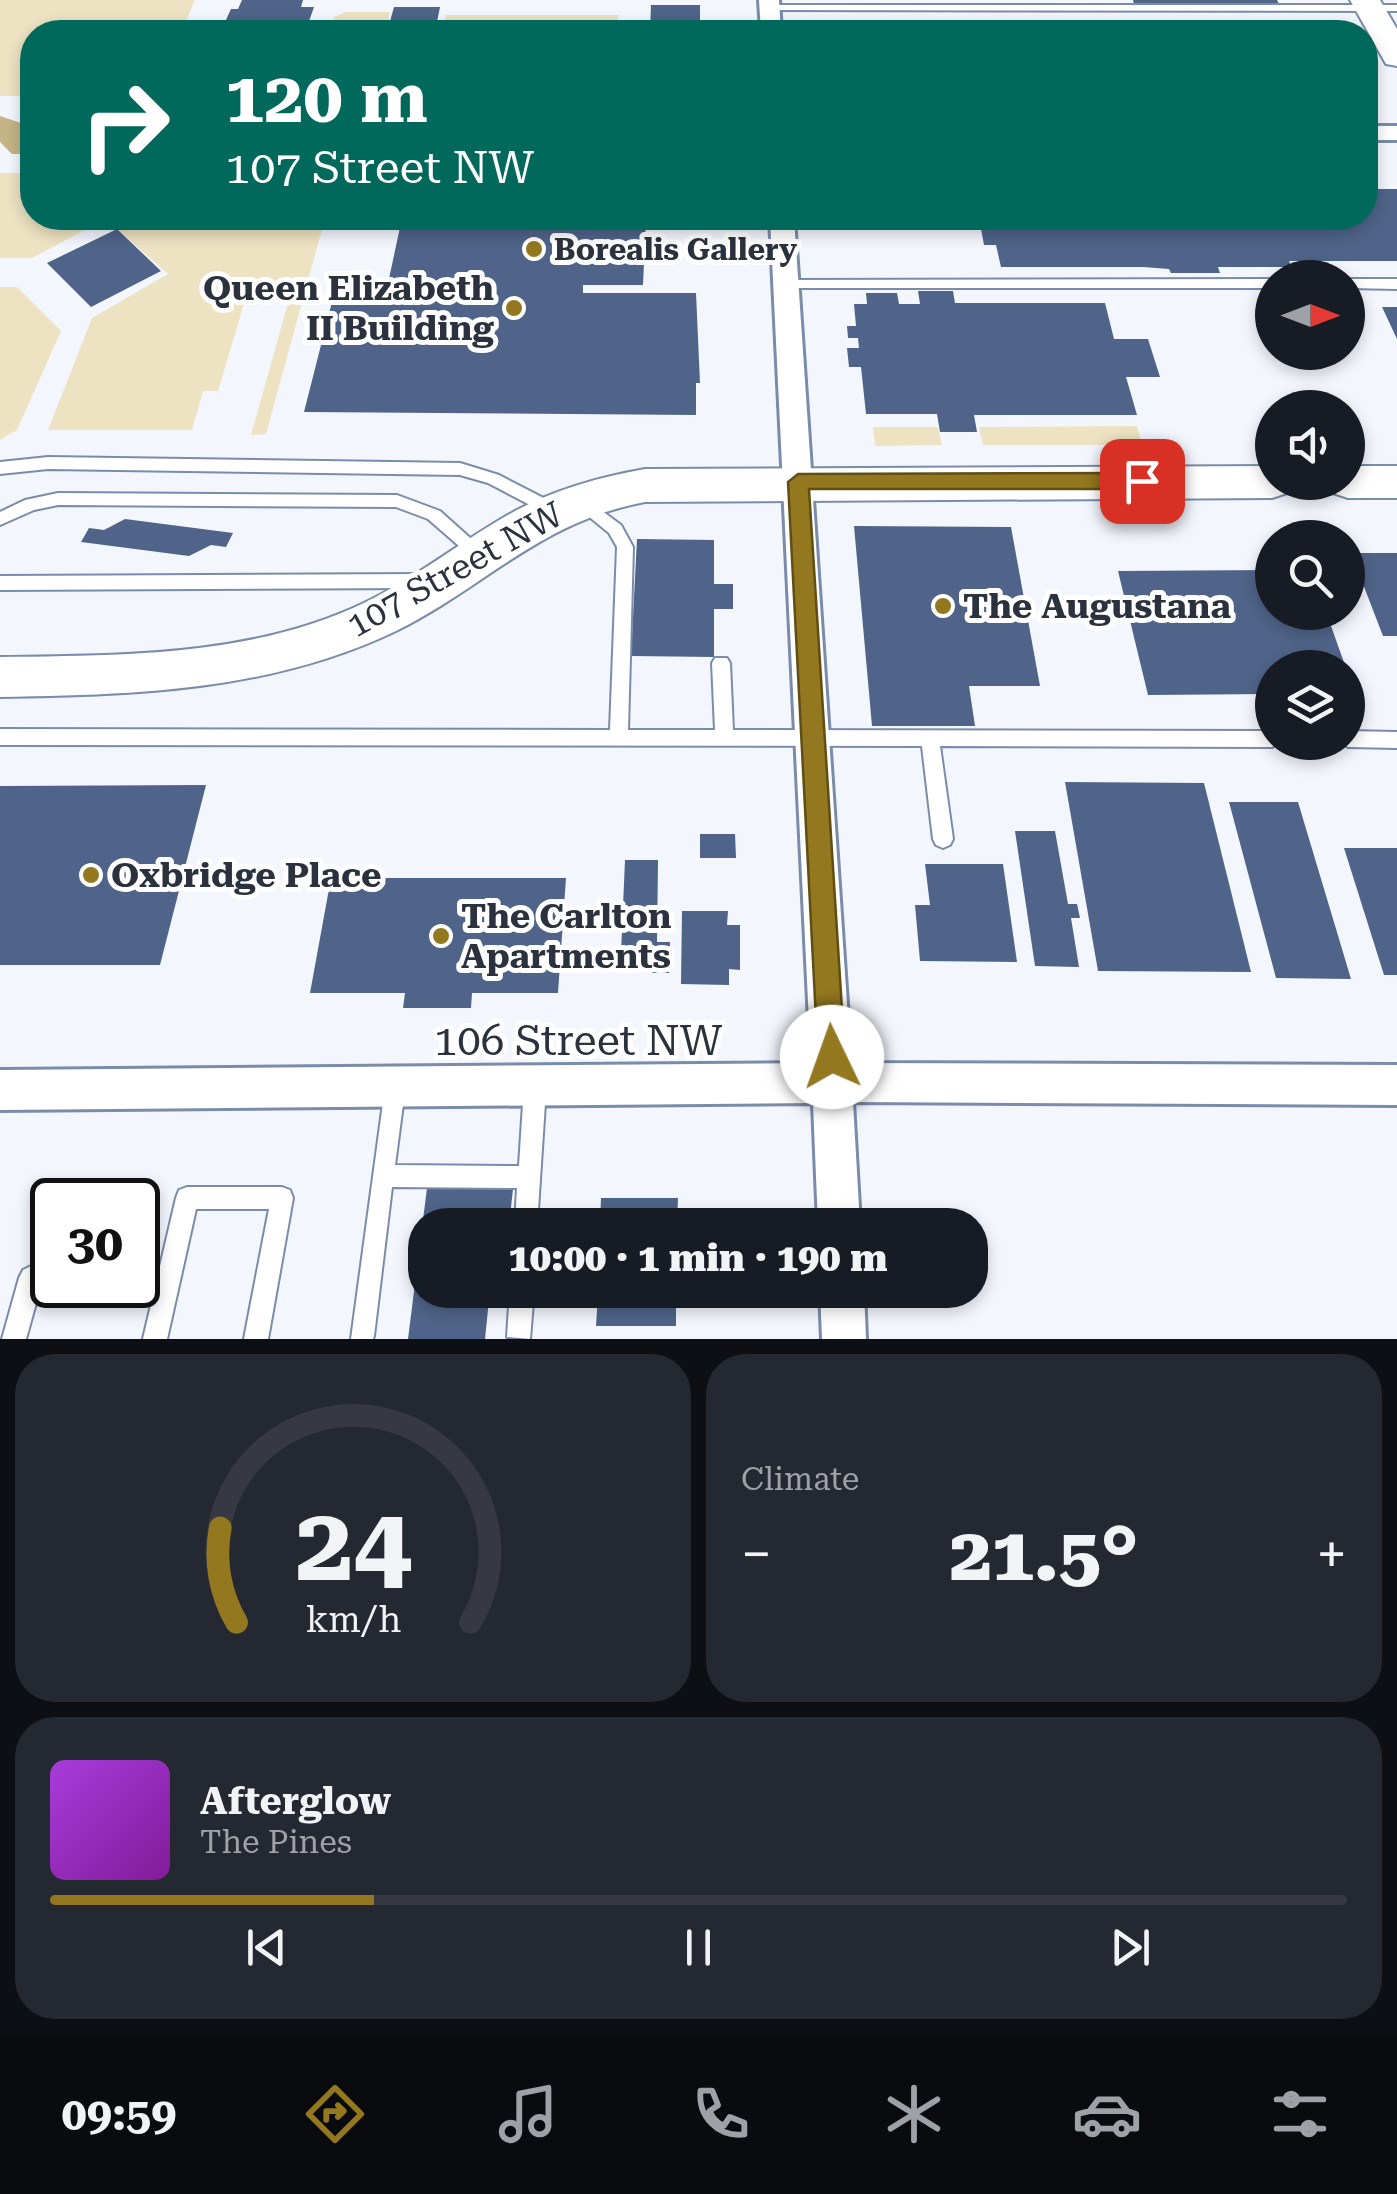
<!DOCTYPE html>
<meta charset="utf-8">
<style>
:root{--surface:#171b24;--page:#242831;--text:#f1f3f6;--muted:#9ea1a6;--line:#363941;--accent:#93781f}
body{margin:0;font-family:"Roboto Serif",serif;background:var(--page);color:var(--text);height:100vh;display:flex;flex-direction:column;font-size:38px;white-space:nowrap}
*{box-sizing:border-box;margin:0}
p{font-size:32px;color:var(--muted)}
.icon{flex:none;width:55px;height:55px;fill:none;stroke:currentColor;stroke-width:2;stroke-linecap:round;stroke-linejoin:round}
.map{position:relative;height:1339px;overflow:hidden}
.drawer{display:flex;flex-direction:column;gap:15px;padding:15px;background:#0d0f14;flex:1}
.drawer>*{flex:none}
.top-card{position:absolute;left:20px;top:20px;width:1358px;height:210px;border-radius:40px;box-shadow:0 5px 15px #0003;background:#00695c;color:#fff;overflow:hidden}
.needle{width:65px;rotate:90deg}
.buttons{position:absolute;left:1255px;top:260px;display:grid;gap:20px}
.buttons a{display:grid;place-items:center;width:110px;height:110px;border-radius:50%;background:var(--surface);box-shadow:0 5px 15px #0003;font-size:50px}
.speed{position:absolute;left:30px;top:1178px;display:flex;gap:20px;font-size:50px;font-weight:700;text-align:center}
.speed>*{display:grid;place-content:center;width:130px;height:130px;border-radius:50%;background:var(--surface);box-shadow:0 5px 15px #0003;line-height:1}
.speed .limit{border:5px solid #111;border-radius:15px;background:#fff;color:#111}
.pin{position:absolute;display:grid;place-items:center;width:85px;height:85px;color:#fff;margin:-42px;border-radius:20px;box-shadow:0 5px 15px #0006}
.me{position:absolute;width:110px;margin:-55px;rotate:357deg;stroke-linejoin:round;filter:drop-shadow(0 0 8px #0008)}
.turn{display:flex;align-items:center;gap:35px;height:210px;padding:0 40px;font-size:45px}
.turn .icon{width:130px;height:130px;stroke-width:2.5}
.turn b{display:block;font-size:70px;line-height:85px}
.big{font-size:75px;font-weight:800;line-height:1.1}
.drawer .tile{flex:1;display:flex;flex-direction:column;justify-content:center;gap:15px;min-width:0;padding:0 35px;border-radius:40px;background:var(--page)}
.drawer .dial{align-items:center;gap:0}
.dial svg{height:260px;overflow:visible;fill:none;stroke:var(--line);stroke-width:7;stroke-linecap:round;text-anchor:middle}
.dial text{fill:var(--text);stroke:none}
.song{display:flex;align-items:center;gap:30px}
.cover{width:120px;height:120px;border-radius:15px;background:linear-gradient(135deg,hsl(280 70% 55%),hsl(290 70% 35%))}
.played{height:10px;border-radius:5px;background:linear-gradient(90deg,var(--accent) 25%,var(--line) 25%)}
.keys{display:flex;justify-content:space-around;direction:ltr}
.heat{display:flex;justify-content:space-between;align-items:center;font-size:55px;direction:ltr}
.drawer .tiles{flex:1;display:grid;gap:15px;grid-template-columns:1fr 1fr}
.tile:last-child{grid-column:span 2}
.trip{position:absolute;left:408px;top:1208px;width:580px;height:100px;border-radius:40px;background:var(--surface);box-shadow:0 5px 15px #0003;font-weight:800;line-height:100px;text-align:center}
.tabs{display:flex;height:160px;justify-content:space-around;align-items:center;background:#090b0e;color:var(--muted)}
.tabs .icon{width:70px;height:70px}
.tabs .selected{color:var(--accent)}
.tabs b{font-size:45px;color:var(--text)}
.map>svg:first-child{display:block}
.green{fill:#ede2c2}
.water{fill:#c4b486}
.building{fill:#4f6488}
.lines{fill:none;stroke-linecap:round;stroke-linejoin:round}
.lane-casing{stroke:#7a8ca9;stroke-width:4}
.street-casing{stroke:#7a8ca9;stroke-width:6}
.secondary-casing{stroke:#7a8ca9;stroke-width:4}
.lane{fill:#fff;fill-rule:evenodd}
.street{fill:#fff;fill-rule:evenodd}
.secondary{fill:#fff;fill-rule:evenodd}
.route{fill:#93781f;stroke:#604e14;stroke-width:2.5}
.poi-dot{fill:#93781f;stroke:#fff;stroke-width:4}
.labels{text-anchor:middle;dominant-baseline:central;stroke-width:10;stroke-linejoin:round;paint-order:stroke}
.far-poi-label{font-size:30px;font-weight:bold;fill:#2b323e;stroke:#fff;text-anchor:start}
.poi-label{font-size:35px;font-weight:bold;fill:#2b323e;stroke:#fff;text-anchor:start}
.street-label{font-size:35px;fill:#2b323e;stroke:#fff}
.near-street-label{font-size:42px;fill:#2b323e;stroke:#fff}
</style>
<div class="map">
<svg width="1397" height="1339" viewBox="0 0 1397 1339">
<rect width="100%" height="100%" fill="#f3f6fd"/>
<g class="green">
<polygon points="0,0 195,0 181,32 32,32 32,96 0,96"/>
<polygon points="346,12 390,12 385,32 330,32 334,17"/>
<polygon points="446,15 618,15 617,30 646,32 442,32"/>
<polygon points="0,173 32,173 32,218 97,218 94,225 32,258 0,258"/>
<polygon points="132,218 325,218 266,434 251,435 292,289 248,290 218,391 203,391 192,430 48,430 92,318 168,274 116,228"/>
<polygon points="0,287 17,287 61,331 17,430 0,440"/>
<polygon points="1137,426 1142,445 983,445 979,427"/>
<polygon points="873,427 938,427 942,445 875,446"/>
</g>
<polygon class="water" points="0,116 21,123 32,122 31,154 12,154 0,142"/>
<g class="building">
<polygon points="242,0 303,0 301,7 314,7 306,30 229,32 233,22 225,22 231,9 238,9"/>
<polygon points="1133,0 1277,0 1279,4 1134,4"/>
<polygon points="651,5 700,5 700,32 650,32"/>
<polygon points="394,7 440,7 435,32 387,32"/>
<polygon points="904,20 906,32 817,32 815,21"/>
<polygon points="956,28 1105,29 1106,32 957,32"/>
<polygon points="1169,28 1327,28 1330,32 1171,32"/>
<polygon points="1365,189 1397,189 1397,261 1289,261 1292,267 1218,267 1220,273 1171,273 1169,269 1143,267 1001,267 996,245 984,245 979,218 1365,218"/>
<polygon points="402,218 646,218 643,285 583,285 583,293 696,293 700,383 696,383 696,415 304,412 334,294 430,292 431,288 387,288"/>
<polygon points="117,229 161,271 91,307 47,263"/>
<polygon points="918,291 953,291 955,303 1105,303 1114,339 1148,339 1160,377 1126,377 1137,415 974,415 977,432 940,432 937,414 866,414 861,367 849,367 847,348 859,348 858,338 848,338 847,326 856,326 854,304 867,304 866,293 897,293 899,304 920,304"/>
<polygon points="1382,307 1397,307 1397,339"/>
<polygon points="125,519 233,533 226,547 211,545 189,556 81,542 89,528 104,530"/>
<polygon points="854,526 1011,527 1040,686 969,686 975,726 872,726"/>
<polygon points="637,539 714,540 714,584 733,584 733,609 714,609 714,657 631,656"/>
<polygon points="1351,553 1397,553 1397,636 1383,636"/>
<polygon points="1272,570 1272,612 1326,612 1346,668 1272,668 1272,694 1148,695 1118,571"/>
<polygon points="1065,782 1204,783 1251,972 1098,971"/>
<polygon points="206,785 160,965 0,965 0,786"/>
<polygon points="1229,802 1298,802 1351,979 1276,978"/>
<polygon points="1015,831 1055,831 1068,904 1077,904 1080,918 1071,918 1079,967 1035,966"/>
<polygon points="700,834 735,834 736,858 700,858"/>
<polygon points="1344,848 1397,848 1397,975 1384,975"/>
<polygon points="625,860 658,860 657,942 670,942 669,973 651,973 652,953 621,953"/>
<polygon points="925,864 1003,864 1017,962 920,961 915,905 930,905"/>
<polygon points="331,878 566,878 558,993 472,993 471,1008 403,1008 405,993 310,993"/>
<polygon points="682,911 728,911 727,925 740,925 740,970 729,969 729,985 681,984"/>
<polygon points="427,1188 513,1189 509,1225 425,1225 425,1290 490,1290 485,1339 408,1339"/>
<polygon points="601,1198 678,1198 677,1225 600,1225"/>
<polygon points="587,1290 676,1290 676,1326 596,1326 598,1295 587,1295"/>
</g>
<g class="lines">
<defs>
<g id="lane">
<polygon points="769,5 1397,5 1397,11 765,10 765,6"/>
<polygon points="1397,279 1397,289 1348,288 1348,279"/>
<polygon points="786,280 1272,279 1272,288 781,288 779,285"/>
<polygon points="48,457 460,463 499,475 561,507 563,511 561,515 549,515 488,483 460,475 48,469 0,474 0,462"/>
<polygon points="58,493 397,495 440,511 488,554 486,559 474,559 428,519 396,507 58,505 34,510 0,525 0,512 25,500"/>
<polygon points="582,496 621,525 633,547 628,730 715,730 712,663 715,658 727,658 730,663 733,730 1272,731 1272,742 1279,742 1272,747 940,746 953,839 950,845 943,848 936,845 933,839 922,746 0,745 0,729 610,730 617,547 609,533 576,506 574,502 576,498"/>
<polygon points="424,574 432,581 424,588 0,590 0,576"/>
<polygon points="1348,731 1397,732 1397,748 1348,747 1341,742 1348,742"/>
<polygon points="535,1077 543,1080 546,1088 537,1225 515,1225 517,1188 392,1187 374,1336 373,1339 351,1339 386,1081 394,1078 402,1081 405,1089 395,1165 519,1166 524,1088 527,1080"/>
<polygon points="187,1187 282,1187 290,1190 293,1198 268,1339 244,1339 269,1209 196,1209 167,1339 143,1339 176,1198 179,1190"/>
<polygon points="31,1266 39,1270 43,1278 26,1339 2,1339 19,1278 23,1270"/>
<polygon points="510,1290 534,1290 530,1339 507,1337"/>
</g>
<g id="street">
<polygon points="759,0 779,0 781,32 761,32"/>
<rect x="1365" y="126" width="32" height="14"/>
<polygon points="770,218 794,218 851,1063 1397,1065 1397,1105 853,1102 860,1225 818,1225 813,1103 0,1110 0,1070 811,1063"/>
<polygon points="820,1290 864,1290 866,1339 822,1339"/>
</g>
<g id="secondary">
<polygon points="1350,0 1380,0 1397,29 1397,66 1386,64"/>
<path d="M1272 466V482H1293L1287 493 1272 498 645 502C539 522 487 586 396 631 271 691 136 695 0 697V657C122 655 253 657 366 602 418 577 464 539 515 511 556 489 600 477 645 469Z"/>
<polygon points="1348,466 1397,466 1397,498 1348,498 1333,493 1327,482 1348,482"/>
</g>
</defs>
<use href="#lane" class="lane-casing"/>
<use href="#street" class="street-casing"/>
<use href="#secondary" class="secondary-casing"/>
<use href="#lane" class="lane"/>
<use href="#street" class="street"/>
<use href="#secondary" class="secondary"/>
</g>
<polygon class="route" points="1142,473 1152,481 1142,489 809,489 845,1057 841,1067 832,1071 822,1067 818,1057 788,482 798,474"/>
<g class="poi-dot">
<circle cx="534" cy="249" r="10"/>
<circle cx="514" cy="308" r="10"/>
<circle cx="943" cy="606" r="10"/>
<circle cx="91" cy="875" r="10"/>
<circle cx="441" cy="936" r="10"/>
</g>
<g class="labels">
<g class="far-poi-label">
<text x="554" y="249">Borealis Gallery</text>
</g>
<g class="poi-label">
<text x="494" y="288" text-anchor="end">Queen Elizabeth<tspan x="494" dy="40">II Building</tspan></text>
<text x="963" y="606">The Augustana</text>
<text x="111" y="875">Oxbridge Place</text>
<text x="461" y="916">The Carlton<tspan x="461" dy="40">Apartments</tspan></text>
</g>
<g class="street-label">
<text transform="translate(455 570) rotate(-29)">107 Street NW</text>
</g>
<g class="near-street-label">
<text x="578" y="1040">106 Street NW</text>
</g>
</g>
</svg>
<div class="buttons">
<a><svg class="needle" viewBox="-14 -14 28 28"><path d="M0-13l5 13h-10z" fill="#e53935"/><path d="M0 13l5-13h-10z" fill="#9ea1a6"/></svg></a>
<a><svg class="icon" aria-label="sound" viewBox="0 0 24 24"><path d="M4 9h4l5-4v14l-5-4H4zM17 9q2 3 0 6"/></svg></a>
<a><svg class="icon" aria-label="search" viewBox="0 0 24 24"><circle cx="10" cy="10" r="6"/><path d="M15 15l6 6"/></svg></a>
<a><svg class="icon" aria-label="layers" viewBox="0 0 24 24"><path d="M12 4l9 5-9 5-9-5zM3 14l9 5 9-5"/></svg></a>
</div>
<div class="speed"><div class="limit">30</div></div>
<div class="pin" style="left:1142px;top:481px;background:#d93025"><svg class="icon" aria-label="arrive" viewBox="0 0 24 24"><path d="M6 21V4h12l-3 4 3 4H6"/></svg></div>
<svg class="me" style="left:832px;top:1057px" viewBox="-20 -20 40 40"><circle r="19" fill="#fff"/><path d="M0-13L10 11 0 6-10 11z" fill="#93781f"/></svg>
<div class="trip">10:00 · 1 min · 190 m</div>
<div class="top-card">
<div class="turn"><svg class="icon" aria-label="right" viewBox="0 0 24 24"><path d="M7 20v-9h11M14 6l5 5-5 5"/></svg><div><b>120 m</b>107 Street NW</div></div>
</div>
</div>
<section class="drawer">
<div class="tiles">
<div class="tile dial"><svg viewBox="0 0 100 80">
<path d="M14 69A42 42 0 1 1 86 69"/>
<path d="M14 69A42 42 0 0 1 9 40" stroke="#93781f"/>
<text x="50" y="56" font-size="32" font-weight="700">24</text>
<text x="50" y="72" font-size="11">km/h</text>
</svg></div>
<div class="tile"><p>Climate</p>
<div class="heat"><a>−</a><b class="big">21.5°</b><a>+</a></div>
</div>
<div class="tile">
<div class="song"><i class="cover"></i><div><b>Afterglow</b><p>The Pines</p></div></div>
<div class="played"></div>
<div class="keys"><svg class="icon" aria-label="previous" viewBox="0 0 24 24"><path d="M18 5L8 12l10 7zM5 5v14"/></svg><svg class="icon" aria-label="pause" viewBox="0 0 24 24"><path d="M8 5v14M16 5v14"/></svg><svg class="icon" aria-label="next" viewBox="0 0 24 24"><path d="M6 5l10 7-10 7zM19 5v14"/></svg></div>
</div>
</div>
</section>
<nav class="tabs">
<b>09:59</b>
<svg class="icon selected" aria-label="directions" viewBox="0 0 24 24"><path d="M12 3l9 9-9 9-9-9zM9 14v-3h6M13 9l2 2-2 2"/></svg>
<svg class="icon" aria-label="music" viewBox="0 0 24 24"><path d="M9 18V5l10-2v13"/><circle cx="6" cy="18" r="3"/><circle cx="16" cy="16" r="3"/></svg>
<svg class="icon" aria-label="phone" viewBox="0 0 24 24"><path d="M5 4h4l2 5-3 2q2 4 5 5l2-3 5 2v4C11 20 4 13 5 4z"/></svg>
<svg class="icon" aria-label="climate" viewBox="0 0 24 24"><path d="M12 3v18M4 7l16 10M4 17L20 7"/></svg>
<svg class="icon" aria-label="car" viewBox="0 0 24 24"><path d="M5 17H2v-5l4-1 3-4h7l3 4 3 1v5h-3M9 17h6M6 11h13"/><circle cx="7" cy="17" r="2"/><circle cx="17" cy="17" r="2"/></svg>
<svg class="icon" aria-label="filters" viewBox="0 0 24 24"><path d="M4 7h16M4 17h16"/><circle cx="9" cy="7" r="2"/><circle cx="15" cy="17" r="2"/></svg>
</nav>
